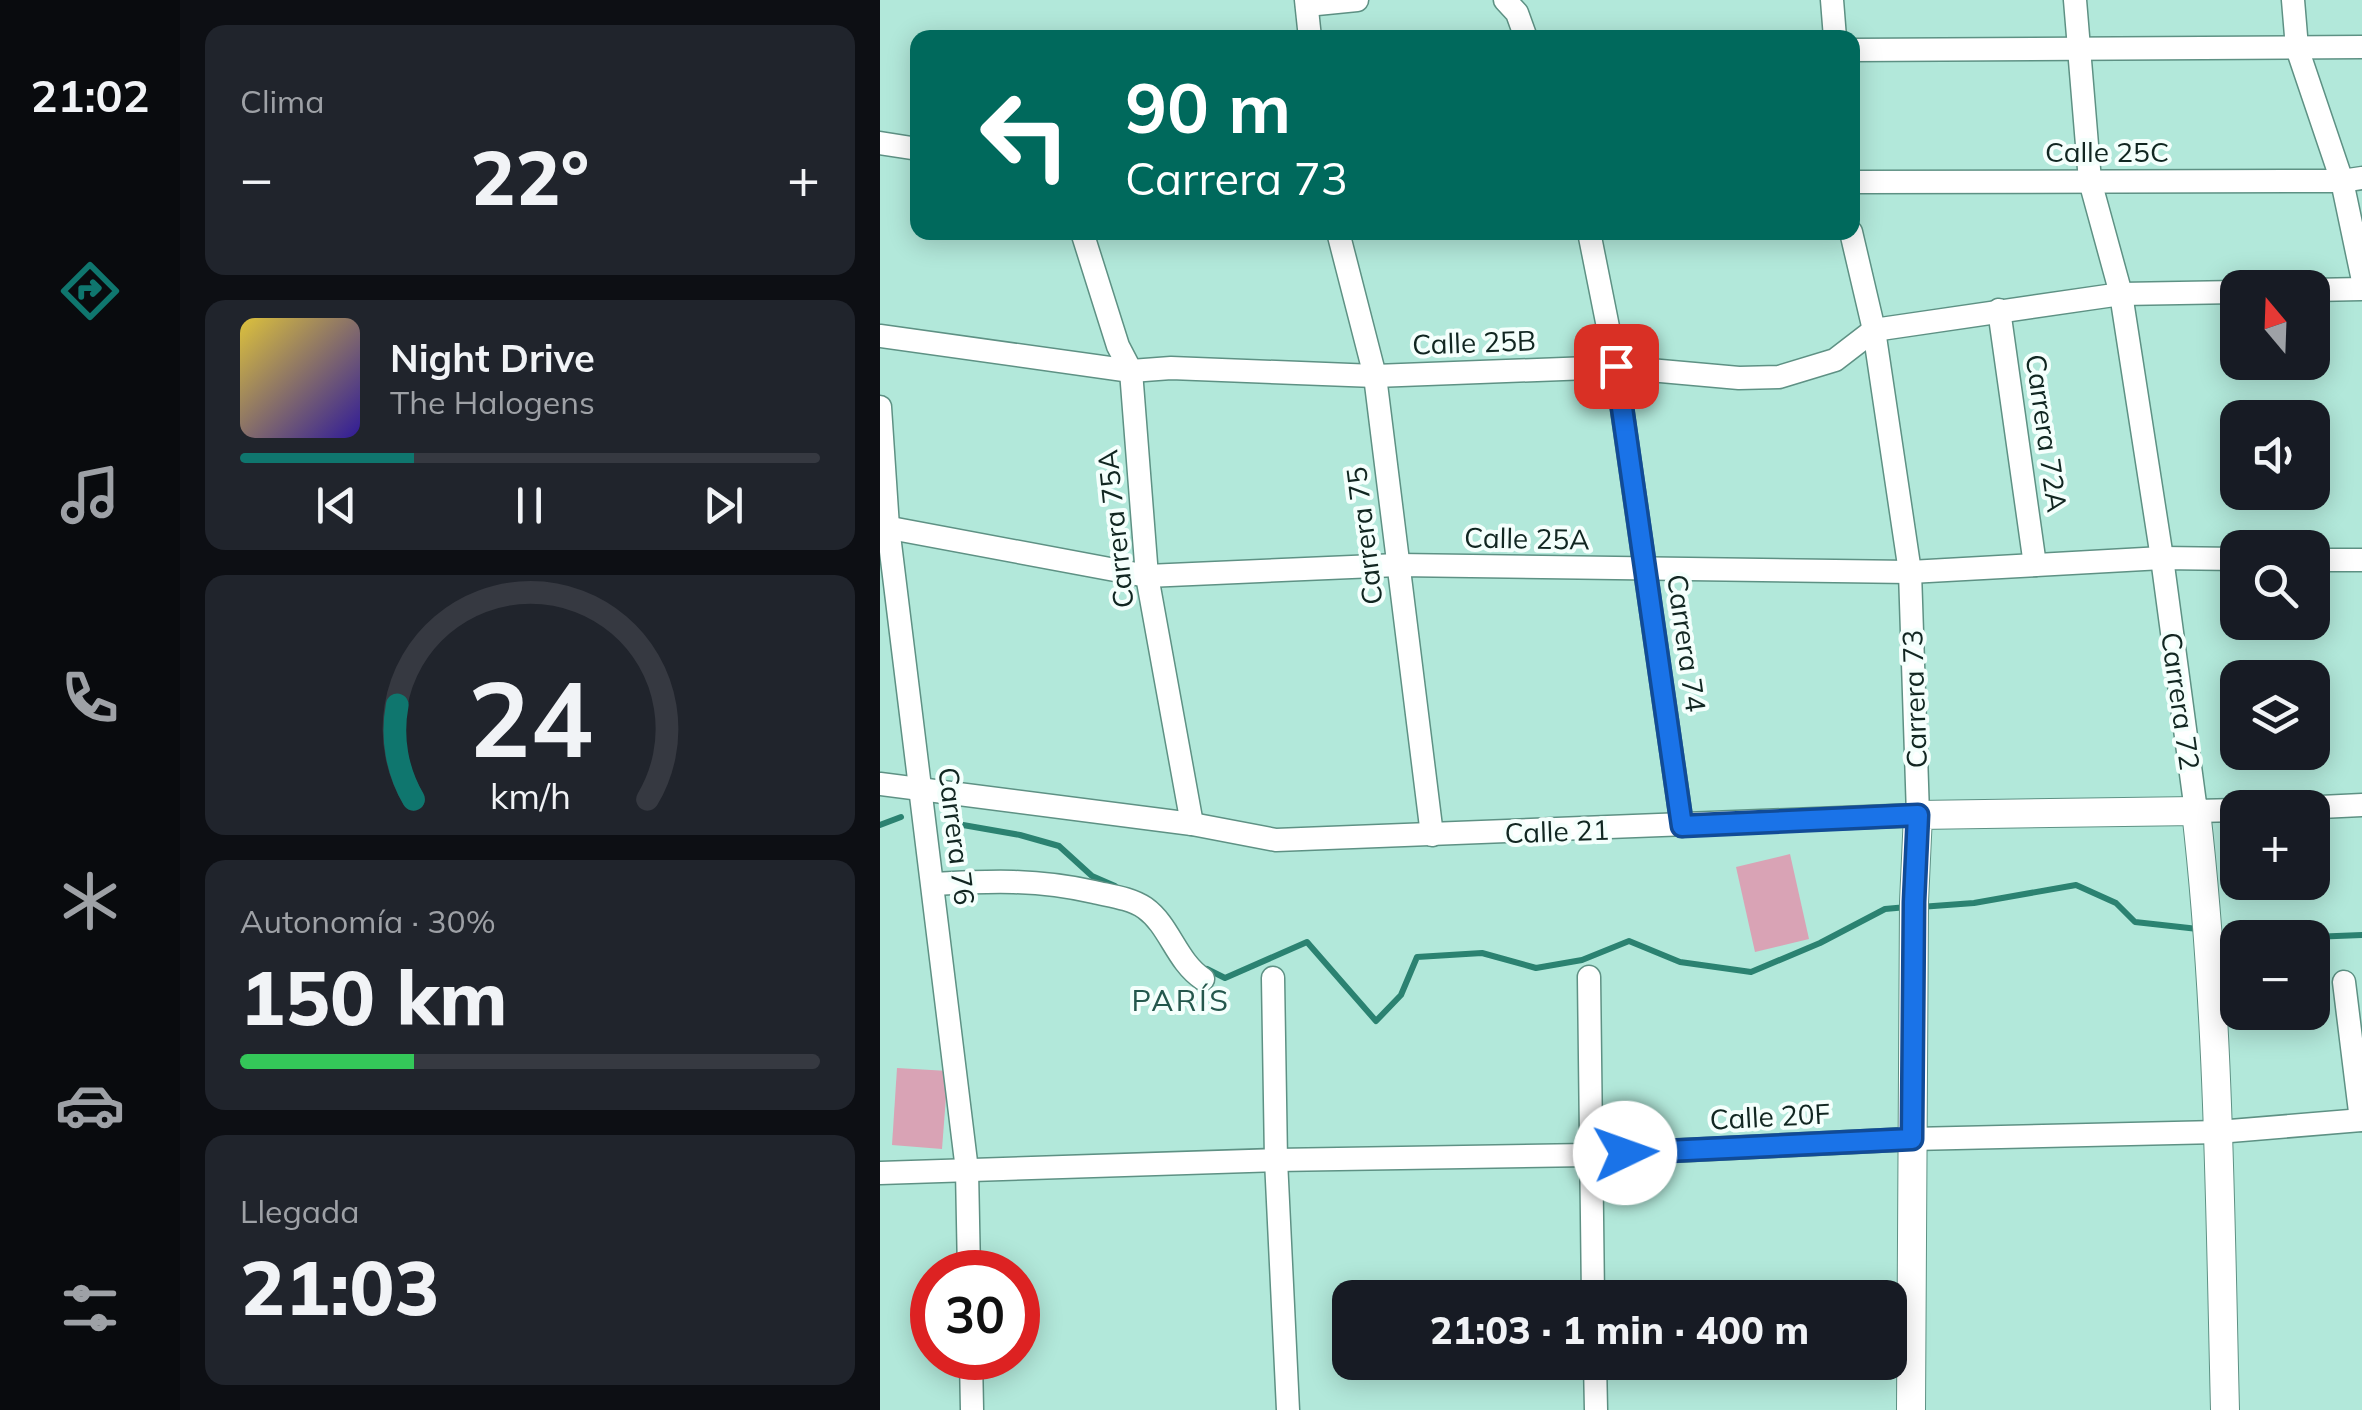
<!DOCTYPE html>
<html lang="es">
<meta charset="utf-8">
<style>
:root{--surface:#171b24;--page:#20242c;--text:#f1f3f6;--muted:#9ea1a6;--line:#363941;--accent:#0f766e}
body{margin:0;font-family:Mulish,sans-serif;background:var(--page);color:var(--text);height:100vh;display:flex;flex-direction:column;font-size:38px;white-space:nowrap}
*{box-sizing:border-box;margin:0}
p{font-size:32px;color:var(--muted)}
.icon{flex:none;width:55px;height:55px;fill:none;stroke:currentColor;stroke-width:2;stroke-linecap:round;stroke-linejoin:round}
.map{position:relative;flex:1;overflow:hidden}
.sheet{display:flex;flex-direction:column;gap:25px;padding:25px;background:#0d0f14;width:700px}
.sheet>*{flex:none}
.top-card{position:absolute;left:30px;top:30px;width:950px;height:210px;border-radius:20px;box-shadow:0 5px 25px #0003;background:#00695c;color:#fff;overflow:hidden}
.needle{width:65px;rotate:341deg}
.buttons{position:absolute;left:1340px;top:270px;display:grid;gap:20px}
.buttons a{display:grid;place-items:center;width:110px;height:110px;border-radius:20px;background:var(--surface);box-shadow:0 5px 25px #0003;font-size:50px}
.speed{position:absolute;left:30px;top:1250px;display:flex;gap:20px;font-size:50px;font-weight:700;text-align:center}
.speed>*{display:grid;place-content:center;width:130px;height:130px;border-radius:50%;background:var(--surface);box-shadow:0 5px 25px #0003;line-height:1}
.speed .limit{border:15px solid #d22;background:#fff;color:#111}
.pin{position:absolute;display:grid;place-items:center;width:85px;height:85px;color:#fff;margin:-42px;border-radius:20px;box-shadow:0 5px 15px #0006}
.me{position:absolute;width:110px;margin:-55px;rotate:87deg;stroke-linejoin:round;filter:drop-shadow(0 0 8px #0008)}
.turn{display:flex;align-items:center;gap:35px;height:210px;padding:0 50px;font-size:45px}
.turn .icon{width:130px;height:130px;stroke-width:2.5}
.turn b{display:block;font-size:70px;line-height:85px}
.big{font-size:75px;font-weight:800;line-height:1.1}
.sheet .widget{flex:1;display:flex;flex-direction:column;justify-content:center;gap:15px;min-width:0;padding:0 35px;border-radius:20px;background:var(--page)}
.sheet .dial{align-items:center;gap:0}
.dial svg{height:260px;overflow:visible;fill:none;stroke:var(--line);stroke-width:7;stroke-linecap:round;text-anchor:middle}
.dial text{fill:var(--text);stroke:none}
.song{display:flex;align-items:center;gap:30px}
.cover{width:120px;height:120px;border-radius:15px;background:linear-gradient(135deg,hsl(50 70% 55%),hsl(250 70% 35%))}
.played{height:10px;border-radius:5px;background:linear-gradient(90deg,var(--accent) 30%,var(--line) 30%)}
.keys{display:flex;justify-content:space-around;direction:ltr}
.heat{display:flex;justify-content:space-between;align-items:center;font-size:55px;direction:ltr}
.charge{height:15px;border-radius:8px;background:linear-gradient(90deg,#34c759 30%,var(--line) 0)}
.trip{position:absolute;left:452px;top:1280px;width:575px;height:100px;border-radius:20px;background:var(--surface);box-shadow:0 5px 25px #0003;font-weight:800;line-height:100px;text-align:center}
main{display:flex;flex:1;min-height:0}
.menu{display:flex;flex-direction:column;width:180px;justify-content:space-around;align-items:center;background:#090b0e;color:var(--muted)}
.menu .icon{width:70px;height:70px}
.menu .on{color:var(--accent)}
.menu b{font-size:45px;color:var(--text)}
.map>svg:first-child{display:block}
.green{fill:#d9a3b5}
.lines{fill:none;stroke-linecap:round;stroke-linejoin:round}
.stream{stroke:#2b8271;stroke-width:6}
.minor-casing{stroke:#5e9184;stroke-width:25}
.tertiary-casing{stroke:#5e9184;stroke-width:30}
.minor{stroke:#fff;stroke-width:22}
.tertiary{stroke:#fff;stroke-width:28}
.route-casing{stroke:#114b97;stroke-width:25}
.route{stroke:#1a73e8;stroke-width:18}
.labels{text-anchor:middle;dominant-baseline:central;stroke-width:8;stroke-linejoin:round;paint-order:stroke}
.street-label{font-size:28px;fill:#112621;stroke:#f4fffc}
.neighbourhood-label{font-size:30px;letter-spacing:2.5px;fill:#24574c;stroke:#f4fffc}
</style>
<main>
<nav class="menu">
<b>21:02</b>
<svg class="icon on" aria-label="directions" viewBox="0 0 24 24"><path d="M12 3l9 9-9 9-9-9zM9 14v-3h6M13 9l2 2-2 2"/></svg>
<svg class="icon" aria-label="music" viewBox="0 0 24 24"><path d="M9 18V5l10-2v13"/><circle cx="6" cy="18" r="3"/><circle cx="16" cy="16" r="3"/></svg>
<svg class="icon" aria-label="phone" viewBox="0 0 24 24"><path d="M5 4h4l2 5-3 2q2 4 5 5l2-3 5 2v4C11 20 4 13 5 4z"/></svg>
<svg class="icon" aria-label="climate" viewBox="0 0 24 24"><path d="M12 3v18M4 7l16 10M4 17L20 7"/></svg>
<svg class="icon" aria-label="car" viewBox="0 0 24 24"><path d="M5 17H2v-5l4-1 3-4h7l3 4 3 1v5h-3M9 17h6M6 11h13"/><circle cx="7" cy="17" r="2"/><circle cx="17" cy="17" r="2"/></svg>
<svg class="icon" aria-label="filters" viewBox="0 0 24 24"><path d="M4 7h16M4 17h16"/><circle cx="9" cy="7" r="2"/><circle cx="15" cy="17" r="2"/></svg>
</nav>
<section class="sheet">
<div class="widget"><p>Clima</p>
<div class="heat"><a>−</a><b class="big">22°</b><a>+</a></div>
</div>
<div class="widget">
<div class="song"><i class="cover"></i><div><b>Night Drive</b><p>The Halogens</p></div></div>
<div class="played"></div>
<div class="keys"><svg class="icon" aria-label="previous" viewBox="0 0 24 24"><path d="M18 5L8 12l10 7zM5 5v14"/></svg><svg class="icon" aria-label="pause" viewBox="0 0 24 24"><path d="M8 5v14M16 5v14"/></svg><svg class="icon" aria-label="next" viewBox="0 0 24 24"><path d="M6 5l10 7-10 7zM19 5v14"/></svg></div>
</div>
<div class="widget dial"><svg viewBox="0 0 100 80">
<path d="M14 69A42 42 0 1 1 86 69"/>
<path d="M14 69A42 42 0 0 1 9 40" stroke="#0f766e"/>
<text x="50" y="56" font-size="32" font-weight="700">24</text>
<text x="50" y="72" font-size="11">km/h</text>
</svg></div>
<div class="widget"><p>Autonomía · 30%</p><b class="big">150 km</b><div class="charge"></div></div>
<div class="widget"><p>Llegada</p><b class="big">21:03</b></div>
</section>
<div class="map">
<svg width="1482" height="1410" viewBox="0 0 1482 1410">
<rect width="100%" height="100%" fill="#b2e8da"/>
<g class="green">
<polygon points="910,854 929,939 875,952 856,867"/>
<polygon points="17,1068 68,1071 62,1149 12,1145"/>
</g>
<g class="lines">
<g class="stream">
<polyline points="0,825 21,817"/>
<polyline points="83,825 140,835 179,846 212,876 235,886"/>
<polyline points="1040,907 1094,903 1196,885 1236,903 1255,922 1318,929"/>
<polyline points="1336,933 1359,938"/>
<polyline points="1405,938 1482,935"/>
<polyline points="327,969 345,978 427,942 496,1021 521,995 537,957 602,953 656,968 702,960 749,941 800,962 871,972 940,943 1005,909 1027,907"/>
</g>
<defs>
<g id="minor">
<polyline points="426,0 430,38"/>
<polyline points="625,0 637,13 646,38"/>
<polyline points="952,0 955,38"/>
<polyline points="1195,0 1210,181 1241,294 1282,558 1316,811 1358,810"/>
<polyline points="1413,0 1417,48 1462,181 1482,276"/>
<polyline points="427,5 477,0"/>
<polyline points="972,50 1482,47"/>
<polyline points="0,143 38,149"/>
<polyline points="972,182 1462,181 1482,178"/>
<polyline points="202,232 238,346 251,371 267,576 312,824"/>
<polyline points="458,232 495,376 552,835"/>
<polyline points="709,232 736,367 802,826"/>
<polyline points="1432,290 1482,289"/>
<polyline points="1119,310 1155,565"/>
<polyline points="0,336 251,371 291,368 495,376 736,367 859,378 899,377 955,360 994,330 1241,294 1358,292"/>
<polyline points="0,407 8,527 87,1170 89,1272"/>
<polyline points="0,526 267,576 518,565 1030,572 1282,558 1358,559"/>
<polyline points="1432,560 1482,560"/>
<polyline points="0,784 312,824 396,840 1038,815 1030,572 994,330 971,232"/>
<polyline points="1420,808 1482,805"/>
<path d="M53 884C111 881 156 879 214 892 231 896 250 898 265 908 290 926 296 961 323 979"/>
<polyline points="709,977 713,1298"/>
<polyline points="393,978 396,1160 408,1410"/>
<polyline points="1464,982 1481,1120"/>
<polyline points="0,1173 396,1160 709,1155 1032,1139 1338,1132 1482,1120"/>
<polyline points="91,1358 92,1410"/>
<polyline points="715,1362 716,1410"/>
</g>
<path id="tertiary" d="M1031 1410 1034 902 1038 815 1316 811C1339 1010 1340 1210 1345 1410"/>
</defs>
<use href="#minor" class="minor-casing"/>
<use href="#tertiary" class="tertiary-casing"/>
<use href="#minor" class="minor"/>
<use href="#tertiary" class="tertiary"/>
</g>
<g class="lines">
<defs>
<polyline id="route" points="736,366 802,826 1038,815 1034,902 1032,1139 745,1153"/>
</defs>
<use href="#route" class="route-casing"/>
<use href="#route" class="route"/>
</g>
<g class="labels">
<g class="street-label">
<text x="1227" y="151">Calle 25C</text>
<text transform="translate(594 342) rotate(-2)">Calle 25B</text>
<text transform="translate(1167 433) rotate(82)">Carrera 72A</text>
<text transform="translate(235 529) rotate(-96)">Carrera 75A</text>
<text transform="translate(484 536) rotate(-97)">Carrera 75</text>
<text transform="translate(647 538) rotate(1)">Calle 25A</text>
<text transform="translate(807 643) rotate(82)">Carrera 74</text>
<text transform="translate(1034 699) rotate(-92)">Carrera 73</text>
<text transform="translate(1301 701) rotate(82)">Carrera 72</text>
<text transform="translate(677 831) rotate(-2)">Calle 21</text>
<text transform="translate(77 836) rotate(83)">Carrera 76</text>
<text transform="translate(890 1116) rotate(-3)">Calle 20F</text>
</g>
<g class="neighbourhood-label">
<text x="301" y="1000">PARÍS</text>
</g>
</g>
</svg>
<div class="buttons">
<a><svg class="needle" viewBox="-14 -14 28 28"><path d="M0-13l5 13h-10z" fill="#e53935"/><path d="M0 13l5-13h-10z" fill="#9ea1a6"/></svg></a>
<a><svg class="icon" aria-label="sound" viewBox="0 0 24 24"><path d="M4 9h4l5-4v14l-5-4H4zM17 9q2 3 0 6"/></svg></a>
<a><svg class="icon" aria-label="search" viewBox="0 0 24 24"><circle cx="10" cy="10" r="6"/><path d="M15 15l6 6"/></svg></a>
<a><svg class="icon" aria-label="layers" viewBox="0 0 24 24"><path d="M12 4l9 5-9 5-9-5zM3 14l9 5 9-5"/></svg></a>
<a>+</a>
<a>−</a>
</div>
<div class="speed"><div class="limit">30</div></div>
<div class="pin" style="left:736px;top:366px;background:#d93025"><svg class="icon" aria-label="arrive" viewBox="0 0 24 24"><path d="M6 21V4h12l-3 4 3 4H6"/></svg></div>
<svg class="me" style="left:745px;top:1153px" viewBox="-20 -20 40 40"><circle r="19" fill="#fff"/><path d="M0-13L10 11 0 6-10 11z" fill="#1a73e8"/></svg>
<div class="trip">21:03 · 1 min · 400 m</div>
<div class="top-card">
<div class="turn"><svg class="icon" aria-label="left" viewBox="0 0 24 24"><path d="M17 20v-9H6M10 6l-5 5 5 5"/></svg><div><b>90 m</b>Carrera 73</div></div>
</div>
</div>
</main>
